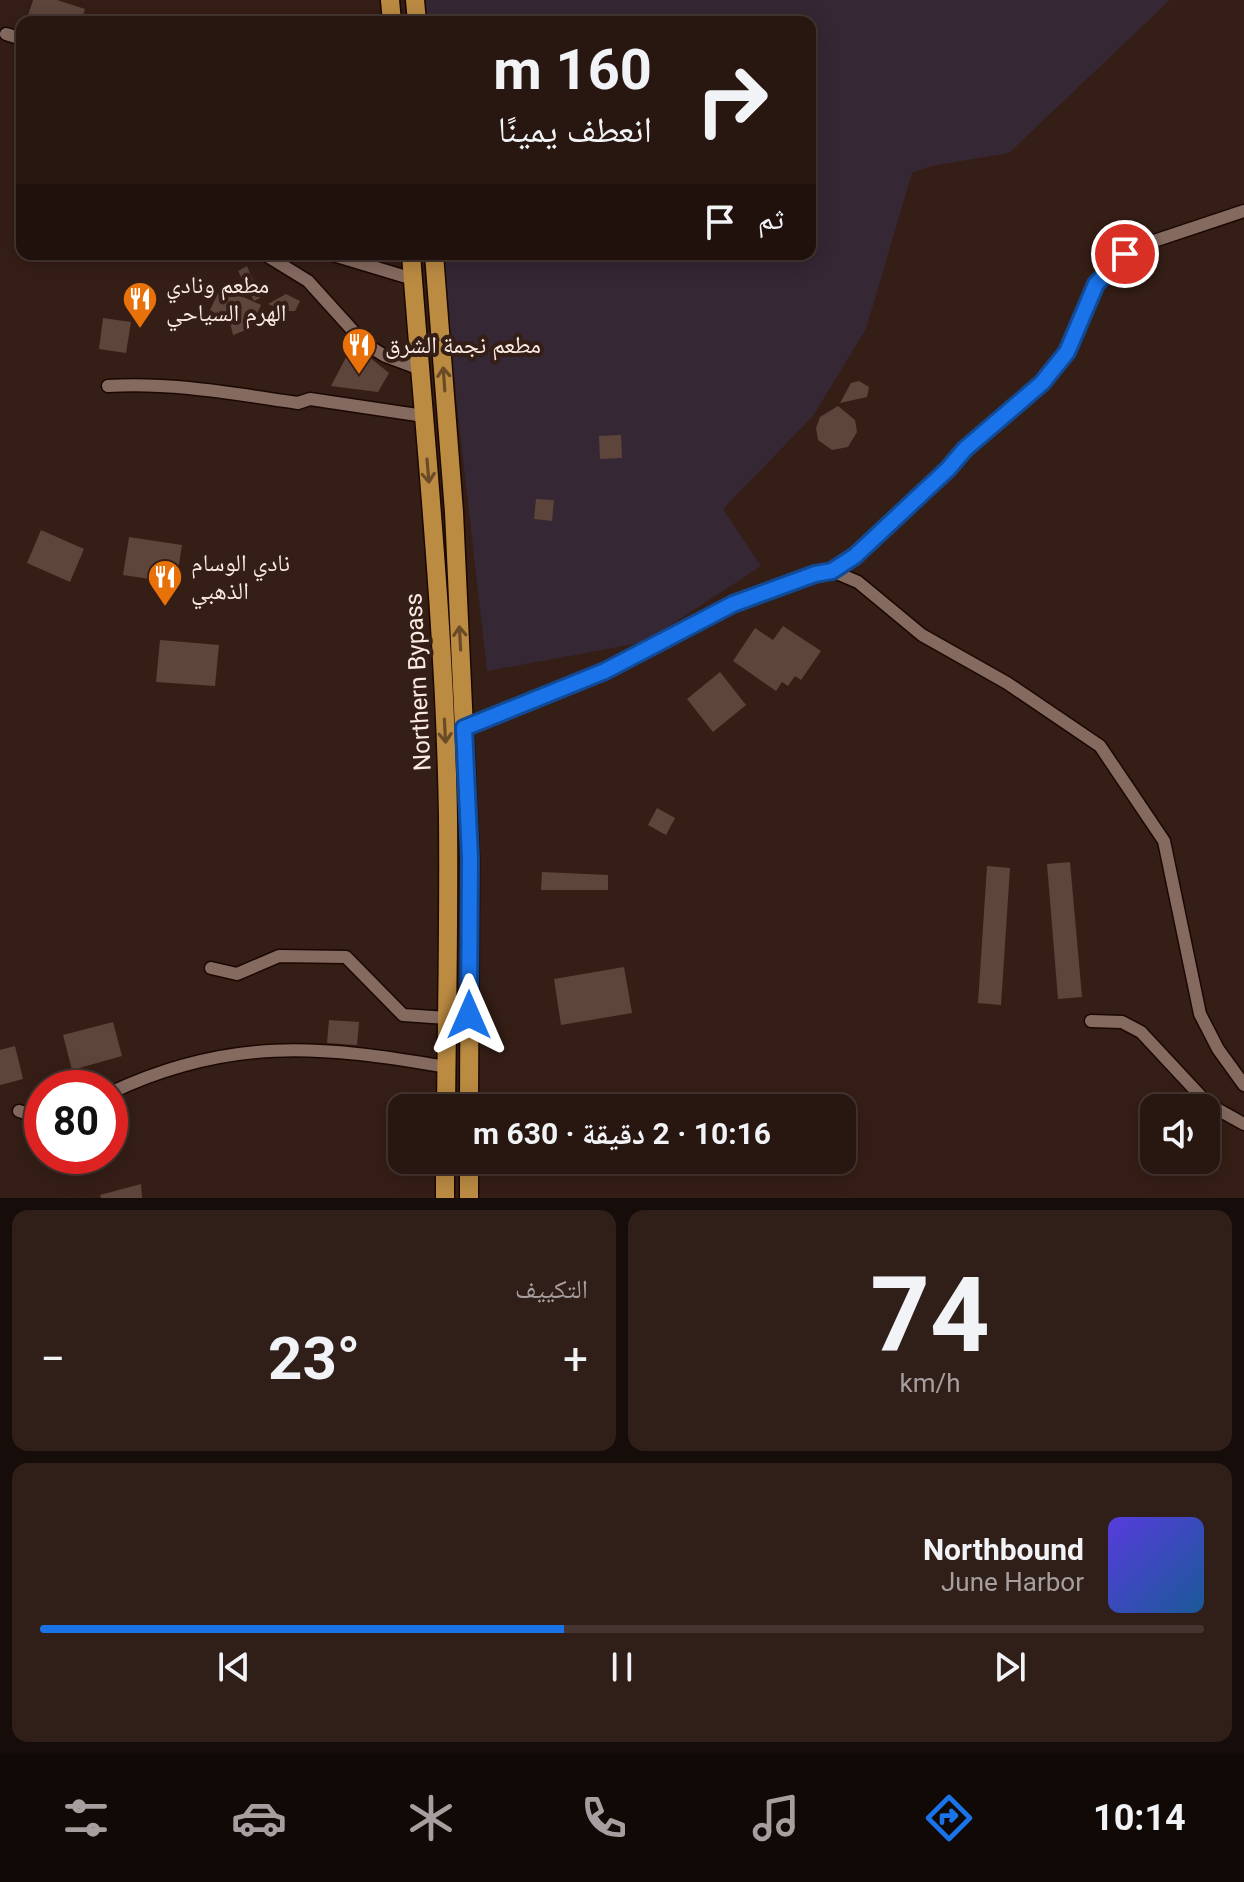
<!DOCTYPE html>
<html lang="ar">
<meta charset="utf-8">
<style>
:root{--surface:#281610;--page:#301f19;--text:#f1f3f6;--muted:#a59f9f;--line:#443530;--accent:#1a73e8}
body{margin:0;font-family:Roboto,"Noto Naskh Arabic",sans-serif;background:var(--page);color:var(--text);direction:rtl;height:100vh;display:flex;flex-direction:column;font-size:30px;white-space:nowrap}
*{box-sizing:border-box;margin:0}
p{font-size:26px;color:var(--muted)}
.icon{flex:none;width:44px;height:44px;fill:none;stroke:currentColor;stroke-width:2;stroke-linecap:round;stroke-linejoin:round}
.map{position:relative;height:1198px;overflow:hidden;direction:ltr}
.panel{display:flex;flex-direction:column;gap:12px;padding:12px;background:#160c09;flex:1}
.panel>*{flex:none}
.hud{position:absolute;left:16px;top:16px;width:800px;height:244px;border-radius:16px;box-shadow:0 4px 20px #0003,0 0 0 2px var(--line);direction:rtl;background:#281610;color:var(--text);overflow:hidden}
.fabs{position:absolute;left:1140px;top:1094px;display:grid;gap:16px}
.fabs a{display:grid;place-items:center;width:80px;height:80px;border-radius:16px;background:var(--surface);box-shadow:0 4px 20px #0003,0 0 0 2px var(--line);font-size:40px}
.speed{position:absolute;left:24px;top:1070px;display:flex;gap:16px;font-size:40px;font-weight:700;text-align:center}
.speed>*{display:grid;place-content:center;width:104px;height:104px;border-radius:50%;background:var(--surface);box-shadow:0 4px 20px #0003,0 0 0 2px var(--line);line-height:1}
.speed .limit{border:12px solid #d22;background:#fff;color:#111}
.pin{position:absolute;display:grid;place-items:center;width:68px;height:68px;color:#fff;margin:-34px;border:4px solid #fff;border-radius:50%;box-shadow:0 2px 8px #0007}
.me{position:absolute;width:88px;margin:-44px;rotate:0deg;stroke-linejoin:round;filter:drop-shadow(0 0 6px #0008)}
.turn{display:flex;align-items:center;gap:28px;height:168px;padding:0 32px;font-size:36px}
.turn .icon{width:104px;height:104px;stroke-width:2.5}
.turn b{display:block;font-size:56px;line-height:68px}
.then{display:flex;align-items:center;height:76px;padding:0 32px;background:#0003;gap:16px;font-size:30px}
.big{font-size:60px;font-weight:700;line-height:1.1}
.panel .tile{flex:1;display:flex;flex-direction:column;justify-content:center;gap:12px;min-width:0;padding:0 28px;border-radius:16px;background:var(--page)}
.panel .dial{align-items:center;gap:0}
.dial b{font-size:104px;line-height:1}
.song{display:flex;align-items:center;gap:24px}
.cover{width:96px;height:96px;border-radius:12px;background:linear-gradient(135deg,hsl(250 70% 55%),hsl(210 70% 35%))}
.played{height:8px;border-radius:4px;background:linear-gradient(90deg,var(--accent) 45%,var(--line) 45%)}
.keys{display:flex;justify-content:space-around;direction:ltr}
.heat{display:flex;justify-content:space-between;align-items:center;font-size:44px;direction:ltr}
.panel .tiles{flex:1;display:grid;gap:12px;grid-template-columns:1fr 1fr}
.tile:last-child{grid-column:span 2}
.trip{position:absolute;left:388px;top:1094px;width:468px;height:80px;border-radius:16px;background:var(--surface);box-shadow:0 4px 20px #0003,0 0 0 2px var(--line);font-weight:700;line-height:80px;text-align:center;direction:rtl}
.menu{display:flex;height:128px;justify-content:space-around;align-items:center;background:#100906;color:var(--muted)}
.menu .icon{width:56px;height:56px}
.menu .current{color:var(--accent)}
.menu b{font-size:36px;color:var(--text)}
.map>svg:first-child{display:block}
.industrial{fill:#352733}
.building{fill:#5e453b}
.lines{fill:none;stroke-linecap:round;stroke-linejoin:round}
.minor-casing{stroke:#1b0803;stroke-width:15}
.highway-casing{stroke:#1b0803;stroke-width:21}
.minor{stroke:#856a60;stroke-width:12}
.highway{stroke:#bb8b42;stroke-width:18}
.oneway{stroke:#6b4a28}
.route-casing{stroke:#114b97;stroke-width:20}
.route{stroke:#1a73e8;stroke-width:14}
.labels{text-anchor:middle;dominant-baseline:central;stroke-width:8;stroke-linejoin:round;paint-order:stroke}
.poi-label{font-size:24px;fill:#faeae4;stroke:#351e16;text-anchor:start}
.street-label{font-size:24px;fill:#faeae4;stroke:#351e16}
</style>
<div class="map">
<svg width="1244" height="1198" viewBox="0 0 1244 1198">
<rect width="100%" height="100%" fill="#351e16"/>
<polygon class="industrial" points="423,0 1170,0 1009,153 931,166 912,173 866,329 813,416 723,509 761,566 645,642 487,671 440,254 810,254 810,22 424,22"/>
<g class="building">
<polygon points="33,0 57,0 85,9 81,22 26,22"/>
<polygon points="247,266 260,298 254,301 238,271"/>
<polygon points="221,287 261,305 251,328 233,335 230,322 210,310"/>
<polygon points="286,294 300,301 295,311 286,311 268,304"/>
<polygon points="103,318 131,322 126,353 99,349"/>
<polygon points="353,344 389,373 378,392 331,386"/>
<polygon points="859,381 869,387 867,397 840,403 851,383"/>
<polygon points="838,406 855,420 857,432 848,447 832,450 818,440 816,428 820,417"/>
<polygon points="621,435 622,458 600,459 599,436"/>
<polygon points="536,499 554,500 552,521 534,519"/>
<polygon points="41,530 84,549 70,582 27,563"/>
<polygon points="129,537 182,545 176,583 123,575"/>
<polygon points="783,626 821,651 801,680 795,676 788,686 782,682 776,691 733,661 755,628 773,640"/>
<polygon points="160,640 219,645 215,686 156,682"/>
<polygon points="720,672 746,705 713,732 687,699"/>
<polygon points="657,808 675,818 666,835 648,825"/>
<polygon points="1070,862 1082,997 1058,999 1047,864"/>
<polygon points="987,866 1010,868 1001,1005 978,1003"/>
<polygon points="542,872 608,875 608,890 541,890"/>
<polygon points="624,967 632,1013 561,1025 554,979"/>
<polygon points="329,1020 359,1022 357,1045 327,1043"/>
<polygon points="113,1022 122,1056 72,1070 63,1035"/>
<polygon points="15,1046 23,1079 0,1085 0,1050"/>
<polygon points="141,1184 142,1198 101,1198 100,1195"/>
</g>
<g class="lines">
<defs>
<g id="minor">
<polyline points="6,34 22,39"/>
<polyline points="264,254 308,281 364,343 385,356 420,369"/>
<polyline points="330,254 413,279"/>
<path d="M108 386C172 382 235 394 298 403L310 399 424 416"/>
<polyline points="832,571 858,582 922,635 1007,683 1100,746 1164,841 1200,1014 1218,1049 1244,1085"/>
<polyline points="464,728 605,671 733,604 815,574 832,571 855,556 948,469 965,449 1042,383 1077,334 1096,284 1116,261 1148,243 1244,211"/>
<polyline points="211,968 237,974 279,956 346,957 403,1015 447,1018"/>
<polyline points="1091,1021 1122,1022 1141,1032 1208,1104 1244,1124"/>
<path d="M110 1093C228 1037 320 1045 446 1067"/>
<polyline points="19,1111 42,1118"/>
</g>
<g id="highway">
<polyline points="390,0 392,22"/>
<polyline points="415,0 417,22"/>
<path d="M411 254C425 441 445 629 448 817 449 914 447 1011 446 1108"/>
<polyline points="434,254 454,512 470,858 469,1108"/>
<polyline points="469,1160 469,1198"/>
<polyline points="445,1198 445,1160"/>
</g>
</defs>
<use href="#minor" class="minor-casing"/>
<use href="#highway" class="highway-casing"/>
<use href="#minor" class="minor"/>
<use href="#highway" class="highway"/>
</g>
<defs><path id="oneway-shaft" d="M-6 0H5M1.5-3L5.5 0L1.5 3" fill="none" stroke-width="1.6" stroke-linecap="round" stroke-linejoin="round" transform="scale(2)"/></defs>
<g class="oneway">
<use href="#oneway-shaft" transform="translate(444 379) rotate(-94)"/>
<use href="#oneway-shaft" transform="translate(428 471) rotate(85)"/>
<use href="#oneway-shaft" transform="translate(460 638) rotate(-93)"/>
<use href="#oneway-shaft" transform="translate(445 731) rotate(87)"/>
</g>
<g class="lines">
<defs>
<polyline id="route" points="469,1015 470,858 464,728 605,671 733,604 815,574 832,571 855,556 948,469 965,449 1042,383 1067,352 1096,284 1125,254"/>
</defs>
<use href="#route" class="route-casing"/>
<use href="#route" class="route"/>
</g>
<defs>
<symbol id="restaurant-pin" viewBox="-11 -11 22 30"><path d="M0 17L-7.5 6A9.5 9.5 0 1 1 7.5 6Z" fill="#e8710a" stroke="#351e16"/><path d="M-5-6h1v4h1v-4h1v4h1v-4h1v5L-1.5 .5V6h-2V.5L-5-1ZM5-6V6H3V1.5H1.5Q1.5-4 5-6Z" fill="#fff"/></symbol>
</defs>
<g fill-rule="evenodd">
<use href="#restaurant-pin" x="120" y="279" width="40" height="54"/>
<use href="#restaurant-pin" x="339" y="325" width="40" height="54"/>
<use href="#restaurant-pin" x="145" y="557" width="40" height="54"/>
</g>
<g class="labels">
<g class="poi-label">
<text x="166" y="285">مطعم ونادي<tspan x="166" dy="28">الهرم السياحي</tspan></text>
<text x="385" y="345">مطعم نجمة الشرق</text>
<text x="191" y="563">نادي الوسام<tspan x="191" dy="28">الذهبي</tspan></text>
</g>
<g class="street-label">
<text transform="translate(418 682) rotate(-93)">Northern Bypass</text>
</g>
</g>
</svg>
<div class="fabs">
<a><svg class="icon" aria-label="sound" viewBox="0 0 24 24"><path d="M4 9h4l5-4v14l-5-4H4zM17 9q2 3 0 6"/></svg></a>
</div>
<div class="speed"><div class="limit">80</div></div>
<div class="pin" style="left:1125px;top:254px;background:#d93025"><svg class="icon" aria-label="arrive" viewBox="0 0 24 24"><path d="M6 21V4h12l-3 4 3 4H6"/></svg></div>
<svg class="me" style="left:469px;top:1015px" viewBox="-20 -20 40 40"><path d="M0-17L14 15 0 8-14 15z" fill="#1a73e8" stroke="#fff" stroke-width="4"/></svg>
<div class="trip">10:16 · 2 دقيقة · 630 m</div>
<div class="hud">
<div class="turn"><svg class="icon" aria-label="right" viewBox="0 0 24 24"><path d="M7 20v-9h11M14 6l5 5-5 5"/></svg><div><b>160 m</b>انعطف يمينًا</div></div>
<div class="then">ثم<svg class="icon" aria-label="arrive" viewBox="0 0 24 24"><path d="M6 21V4h12l-3 4 3 4H6"/></svg></div>
</div>
</div>
<section class="panel">
<div class="tiles">
<div class="tile dial"><b>74</b><p>km/h</p></div>
<div class="tile"><p>التكييف</p>
<div class="heat"><a>−</a><b class="big">23°</b><a>+</a></div>
</div>
<div class="tile">
<div class="song"><i class="cover"></i><div><b>Northbound</b><p>June Harbor</p></div></div>
<div class="played"></div>
<div class="keys"><svg class="icon" aria-label="previous" viewBox="0 0 24 24"><path d="M18 5L8 12l10 7zM5 5v14"/></svg><svg class="icon" aria-label="pause" viewBox="0 0 24 24"><path d="M8 5v14M16 5v14"/></svg><svg class="icon" aria-label="next" viewBox="0 0 24 24"><path d="M6 5l10 7-10 7zM19 5v14"/></svg></div>
</div>
</div>
</section>
<nav class="menu">
<b>10:14</b>
<svg class="icon current" aria-label="directions" viewBox="0 0 24 24"><path d="M12 3l9 9-9 9-9-9zM9 14v-3h6M13 9l2 2-2 2"/></svg>
<svg class="icon" aria-label="music" viewBox="0 0 24 24"><path d="M9 18V5l10-2v13"/><circle cx="6" cy="18" r="3"/><circle cx="16" cy="16" r="3"/></svg>
<svg class="icon" aria-label="phone" viewBox="0 0 24 24"><path d="M5 4h4l2 5-3 2q2 4 5 5l2-3 5 2v4C11 20 4 13 5 4z"/></svg>
<svg class="icon" aria-label="climate" viewBox="0 0 24 24"><path d="M12 3v18M4 7l16 10M4 17L20 7"/></svg>
<svg class="icon" aria-label="car" viewBox="0 0 24 24"><path d="M5 17H2v-5l4-1 3-4h7l3 4 3 1v5h-3M9 17h6M6 11h13"/><circle cx="7" cy="17" r="2"/><circle cx="17" cy="17" r="2"/></svg>
<svg class="icon" aria-label="filters" viewBox="0 0 24 24"><path d="M4 7h16M4 17h16"/><circle cx="9" cy="7" r="2"/><circle cx="15" cy="17" r="2"/></svg>
</nav>
